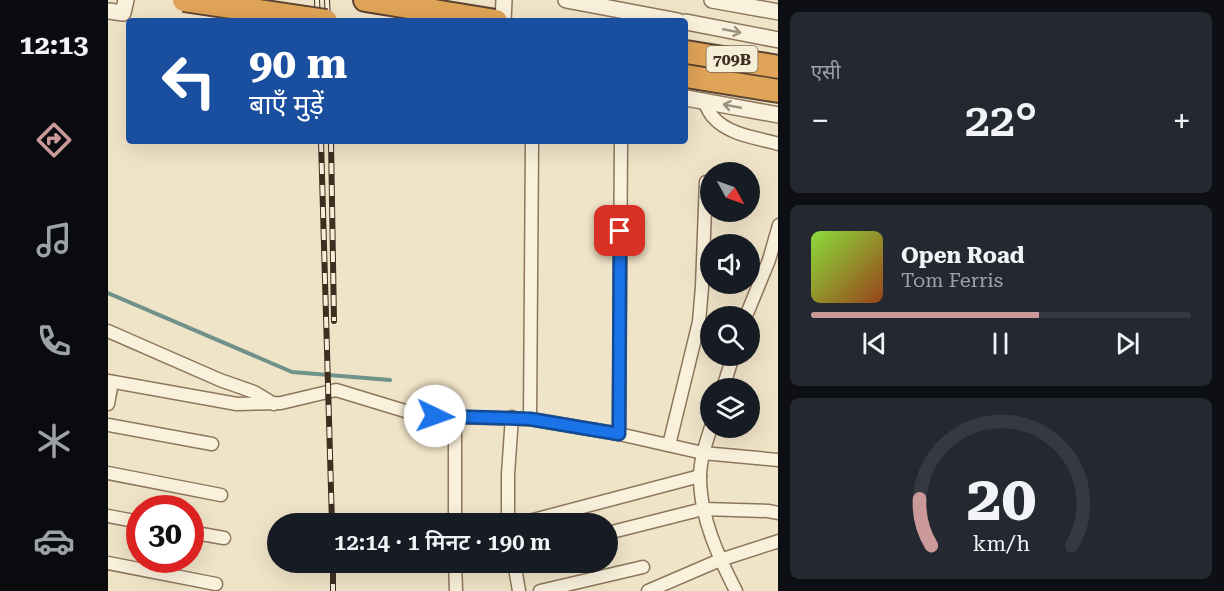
<!DOCTYPE html>
<html lang="hi">
<meta charset="utf-8">
<style>
:root{--surface:#171b24;--page:#242831;--text:#f1f3f6;--muted:#9ea1a6;--line:#363941;--accent:#cc999b}
body{margin:0;font-family:"Roboto Serif","Noto Sans Devanagari",serif;background:var(--page);color:var(--text);height:100vh;display:flex;flex-direction:column;font-size:22px;white-space:nowrap}
*{box-sizing:border-box;margin:0}
p{font-size:20px;color:var(--muted)}
.icon{flex:none;width:33px;height:33px;fill:none;stroke:currentColor;stroke-width:2;stroke-linecap:round;stroke-linejoin:round}
.map{position:relative;flex:1;overflow:hidden}
.sheet{display:flex;flex-direction:column;gap:12px;padding:12px;background:#0d0f14;width:446px}
.sheet>*{flex:none}
.top-card{position:absolute;left:18px;top:18px;width:562px;height:126px;border-radius:6px;box-shadow:0 6px 24px #0002;background:#1a4fa0;color:#fff;overflow:hidden}
.needle{width:39px;rotate:130deg}
.controls{position:absolute;left:592px;top:162px;display:grid;gap:12px}
.controls a{display:grid;place-items:center;width:60px;height:60px;border-radius:50%;background:var(--surface);box-shadow:0 6px 24px #0002;font-size:30px}
.speed{position:absolute;left:18px;top:495px;display:flex;gap:12px;font-size:30px;font-weight:700;text-align:center}
.speed>*{display:grid;place-content:center;width:78px;height:78px;border-radius:50%;background:var(--surface);box-shadow:0 6px 24px #0002;line-height:1}
.speed .limit{border:9px solid #d22;background:#fff;color:#111}
.pin{position:absolute;display:grid;place-items:center;width:51px;height:51px;color:#fff;margin:-26px;border-radius:12px;box-shadow:0 3px 9px #0006}
.me{position:absolute;width:66px;margin:-33px;rotate:93deg;stroke-linejoin:round;filter:drop-shadow(0 0 4px #0008)}
.turn{display:flex;align-items:center;gap:21px;height:126px;padding:0 24px;font-size:27px}
.turn .icon{width:78px;height:78px;stroke-width:2.5}
.turn b{display:block;font-size:42px;line-height:51px}
.big{font-size:45px;font-weight:600;line-height:1.1}
.sheet .card{flex:1;display:flex;flex-direction:column;justify-content:center;gap:9px;min-width:0;padding:0 21px;border-radius:9px;background:var(--page)}
.sheet .dial{align-items:center;gap:0}
.dial svg{height:156px;overflow:visible;fill:none;stroke:var(--line);stroke-width:7;stroke-linecap:round;text-anchor:middle}
.dial text{fill:var(--text);stroke:none}
.song{display:flex;align-items:center;gap:18px}
.cover{width:72px;height:72px;border-radius:9px;background:linear-gradient(135deg,hsl(90 70% 55%),hsl(20 70% 35%))}
.played{height:6px;border-radius:3px;background:linear-gradient(90deg,var(--accent) 60%,var(--line) 60%)}
.keys{display:flex;justify-content:space-around;direction:ltr}
.heat{display:flex;justify-content:space-between;align-items:center;font-size:33px;direction:ltr}
.trip{position:absolute;left:159px;top:513px;width:351px;height:60px;border-radius:30px;background:var(--surface);box-shadow:0 6px 24px #0002;font-weight:600;line-height:60px;text-align:center}
main{display:flex;flex:1;min-height:0}
.dock{display:flex;flex-direction:column;width:108px;justify-content:space-around;align-items:center;background:#090b0e;color:var(--muted)}
.dock .icon{width:42px;height:42px}
.dock .current{color:var(--accent)}
.dock b{font-size:27px;color:var(--text)}
.map>svg:first-child{display:block}
.lines{fill:none;stroke-linecap:round;stroke-linejoin:round}
.stream{stroke:#6f938a;stroke-width:4}
.minor-casing{stroke:#8d765c;stroke-width:15}
.tertiary-casing{stroke:#8d765c;stroke-width:18}
.motorway-casing{stroke:#5b4430;stroke-width:26}
.minor{stroke:#faf1dc;stroke-width:12}
.tertiary{stroke:#faf1dc;stroke-width:15}
.motorway{stroke:#e0a458;stroke-width:22}
.rail-casing{stroke:#3d2e20;stroke-width:6}
.rail{stroke:#f7eed8;stroke-width:4;stroke-dasharray:11;stroke-linecap:butt}
.motorway-bridge-casing{stroke:#5b4430;stroke-width:26;stroke-linecap:butt}
.motorway-bridge{stroke:#e0a458;stroke-width:22}
.oneway{stroke:#9c907e}
.route-casing{stroke:#114b97;stroke-width:15}
.route{stroke:#1a73e8;stroke-width:10}
.labels{text-anchor:middle;dominant-baseline:central;stroke-width:6;stroke-linejoin:round;paint-order:stroke}
.shield{fill:#f7eed8;stroke:#756857;stroke-width:1.5}
.shield-label{font-size:16px;font-weight:bold;fill:#3d2e20}
</style>
<main>
<nav class="dock">
<b>12:13</b>
<svg class="icon current" aria-label="directions" viewBox="0 0 24 24"><path d="M12 3l9 9-9 9-9-9zM9 14v-3h6M13 9l2 2-2 2"/></svg>
<svg class="icon" aria-label="music" viewBox="0 0 24 24"><path d="M9 18V5l10-2v13"/><circle cx="6" cy="18" r="3"/><circle cx="16" cy="16" r="3"/></svg>
<svg class="icon" aria-label="phone" viewBox="0 0 24 24"><path d="M5 4h4l2 5-3 2q2 4 5 5l2-3 5 2v4C11 20 4 13 5 4z"/></svg>
<svg class="icon" aria-label="climate" viewBox="0 0 24 24"><path d="M12 3v18M4 7l16 10M4 17L20 7"/></svg>
<svg class="icon" aria-label="car" viewBox="0 0 24 24"><path d="M5 17H2v-5l4-1 3-4h7l3 4 3 1v5h-3M9 17h6M6 11h13"/><circle cx="7" cy="17" r="2"/><circle cx="17" cy="17" r="2"/></svg>
</nav>
<div class="map">
<svg width="671" height="591" viewBox="0 0 671 591">
<rect width="100%" height="100%" fill="#f0e4c8"/>
<g class="lines">
<polyline class="stream" points="0,293 184,372 282,380"/>
<defs>
<g id="minor">
<path d="M595 101C599 106 601 113 605 117 620 135 650 138 671 144"/>
<polyline points="638,316 661,260 671,225"/>
<polyline points="0,331 112,380 146,392 166,404"/>
<polyline points="0,381 129,404 173,403 228,390 307,414 347,417 422,419 511,434 595,453 671,460"/>
<polyline points="615,388 625,356"/>
<polyline points="0,404 4,382"/>
<polyline points="347,417 347,524"/>
<polyline points="422,419 424,141"/>
<polyline points="0,425 104,444"/>
<path d="M603 427C598 443 592 460 592 477 592 517 610 556 628 591"/>
<polyline points="511,434 513,141"/>
<polyline points="561,445 591,322 594,287 598,182"/>
<polyline points="0,473 113,495"/>
<polyline points="0,516 32,522"/>
<polyline points="400,524 400,474 404,417"/>
<polyline points="410,524 592,476"/>
<polyline points="82,532 116,538"/>
<polyline points="500,533 595,509 660,511 671,513"/>
<polyline points="347,562 348,591"/>
<polyline points="406,562 411,591"/>
<polyline points="0,563 108,584"/>
<polyline points="432,591 535,567"/>
<polyline points="540,591 612,560 671,541"/>
</g>
<g id="tertiary">
<polyline points="458,0 570,21"/>
<polyline points="604,0 671,12"/>
<polyline points="0,11 15,13 18,0"/>
<polyline points="395,21 396,0"/>
<polyline points="578,22 671,40"/>
<polyline points="578,98 671,115"/>
</g>
<g id="motorway">
<polyline points="257,0 388,21"/>
<polyline points="578,52 671,67"/>
<polyline points="578,76 671,91"/>
</g>
</defs>
<use href="#minor" class="minor-casing"/>
<use href="#tertiary" class="tertiary-casing"/>
<use href="#motorway" class="motorway-casing"/>
<use href="#minor" class="minor"/>
<use href="#tertiary" class="tertiary"/>
<use href="#motorway" class="motorway"/>
<defs>
<g id="rail">
<polyline points="209,0 210,21"/>
<polyline points="219,0 220,21"/>
<polyline points="213,141 224,524"/>
<polyline points="223,141 226,321"/>
<polyline points="225,562 225,591"/>
</g>
</defs>
<use href="#rail" class="rail-casing"/>
<use href="#rail" class="rail"/>
<defs>
<polyline id="motorway-bridge" points="76,0 218,21"/>
</defs>
<use href="#motorway-bridge" class="motorway-bridge-casing"/>
<use href="#motorway-bridge" class="motorway-bridge"/>
</g>
<defs><path id="oneway-shaft" d="M-6 0H5M1.5-3L5.5 0L1.5 3" fill="none" stroke-width="1.6" stroke-linecap="round" stroke-linejoin="round" transform="scale(1.5)"/></defs>
<g class="oneway">
<use href="#oneway-shaft" transform="translate(624 31) rotate(11)"/>
<use href="#oneway-shaft" transform="translate(624 106) rotate(-169)"/>
</g>
<g class="lines">
<defs>
<polyline id="route" points="327,416 422,419 511,434 512,231"/>
</defs>
<use href="#route" class="route-casing"/>
<use href="#route" class="route"/>
</g>
<g class="labels">
<rect class="shield" x="598.5" y="46" width="51" height="26" rx="4.5"/>
<g class="shield-label">
<text x="624" y="59">709B</text>
</g>
</g>
</svg>
<div class="controls">
<a><svg class="needle" viewBox="-14 -14 28 28"><path d="M0-13l5 13h-10z" fill="#e53935"/><path d="M0 13l5-13h-10z" fill="#9ea1a6"/></svg></a>
<a><svg class="icon" aria-label="sound" viewBox="0 0 24 24"><path d="M4 9h4l5-4v14l-5-4H4zM17 9q2 3 0 6"/></svg></a>
<a><svg class="icon" aria-label="search" viewBox="0 0 24 24"><circle cx="10" cy="10" r="6"/><path d="M15 15l6 6"/></svg></a>
<a><svg class="icon" aria-label="layers" viewBox="0 0 24 24"><path d="M12 4l9 5-9 5-9-5zM3 14l9 5 9-5"/></svg></a>
</div>
<div class="speed"><div class="limit">30</div></div>
<div class="pin" style="left:512px;top:231px;background:#d93025"><svg class="icon" aria-label="arrive" viewBox="0 0 24 24"><path d="M6 21V4h12l-3 4 3 4H6"/></svg></div>
<svg class="me" style="left:327px;top:416px" viewBox="-20 -20 40 40"><circle r="19" fill="#fff"/><path d="M0-13L10 11 0 6-10 11z" fill="#1a73e8"/></svg>
<div class="trip">12:14 · 1 मिनट · 190 m</div>
<div class="top-card">
<div class="turn"><svg class="icon" aria-label="left" viewBox="0 0 24 24"><path d="M17 20v-9H6M10 6l-5 5 5 5"/></svg><div><b>90 m</b>बाएँ मुड़ें</div></div>
</div>
</div>
<section class="sheet">
<div class="card"><p>एसी</p>
<div class="heat"><a>−</a><b class="big">22°</b><a>+</a></div>
</div>
<div class="card">
<div class="song"><i class="cover"></i><div><b>Open Road</b><p>Tom Ferris</p></div></div>
<div class="played"></div>
<div class="keys"><svg class="icon" aria-label="previous" viewBox="0 0 24 24"><path d="M18 5L8 12l10 7zM5 5v14"/></svg><svg class="icon" aria-label="pause" viewBox="0 0 24 24"><path d="M8 5v14M16 5v14"/></svg><svg class="icon" aria-label="next" viewBox="0 0 24 24"><path d="M6 5l10 7-10 7zM19 5v14"/></svg></div>
</div>
<div class="card dial"><svg viewBox="0 0 100 80">
<path d="M14 69A42 42 0 1 1 86 69"/>
<path d="M14 69A42 42 0 0 1 8 45" stroke="#cc999b"/>
<text x="50" y="56" font-size="32" font-weight="700">20</text>
<text x="50" y="72" font-size="11">km/h</text>
</svg></div>
</section>
</main>
